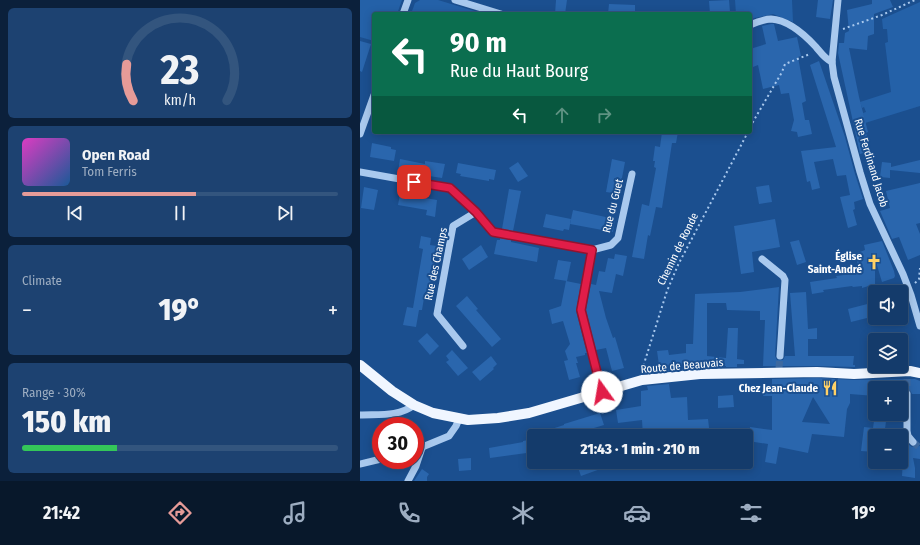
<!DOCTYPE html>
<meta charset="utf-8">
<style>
:root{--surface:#143b6b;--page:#1d4271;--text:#f1f3f6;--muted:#9dadc1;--line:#33557e;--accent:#e69b98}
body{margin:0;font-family:"Fira Sans Condensed",sans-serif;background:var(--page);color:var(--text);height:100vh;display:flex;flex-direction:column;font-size:15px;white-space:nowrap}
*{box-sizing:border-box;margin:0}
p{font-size:13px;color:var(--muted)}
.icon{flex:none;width:22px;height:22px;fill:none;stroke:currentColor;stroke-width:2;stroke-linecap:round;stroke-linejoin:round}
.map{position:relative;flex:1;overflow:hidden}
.drawer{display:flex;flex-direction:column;gap:8px;padding:8px;background:#0b203b;width:360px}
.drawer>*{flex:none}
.guide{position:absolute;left:12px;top:12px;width:380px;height:122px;border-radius:4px;box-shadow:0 2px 10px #0003,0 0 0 1px var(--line);background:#0b6e4f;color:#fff;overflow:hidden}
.fabs{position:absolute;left:508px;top:285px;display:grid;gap:8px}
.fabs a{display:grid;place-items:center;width:40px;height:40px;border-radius:4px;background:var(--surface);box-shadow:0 2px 10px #0003,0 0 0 1px var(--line);font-size:20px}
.speed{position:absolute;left:12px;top:417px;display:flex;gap:8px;font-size:20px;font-weight:700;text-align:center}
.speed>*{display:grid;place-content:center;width:52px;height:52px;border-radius:50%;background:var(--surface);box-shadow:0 2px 10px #0003,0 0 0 1px var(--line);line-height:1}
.speed .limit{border:6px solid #d22;background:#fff;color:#111}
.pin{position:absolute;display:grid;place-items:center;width:34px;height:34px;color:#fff;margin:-17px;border-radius:8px;box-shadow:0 2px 6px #0006}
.me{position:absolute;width:44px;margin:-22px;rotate:347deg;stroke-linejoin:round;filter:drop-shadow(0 0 3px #0008)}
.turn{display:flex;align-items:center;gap:14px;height:84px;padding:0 12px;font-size:18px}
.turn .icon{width:52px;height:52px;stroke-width:2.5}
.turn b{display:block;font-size:28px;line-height:34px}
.lanes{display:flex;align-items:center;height:38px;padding:0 12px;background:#0003;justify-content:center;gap:20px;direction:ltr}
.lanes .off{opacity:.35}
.big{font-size:30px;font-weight:800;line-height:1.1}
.drawer .tile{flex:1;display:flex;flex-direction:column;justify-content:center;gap:6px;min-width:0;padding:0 14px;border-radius:6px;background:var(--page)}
.drawer .dial{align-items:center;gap:0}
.dial svg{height:104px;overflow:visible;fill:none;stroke:var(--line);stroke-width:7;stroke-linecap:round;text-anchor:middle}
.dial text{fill:var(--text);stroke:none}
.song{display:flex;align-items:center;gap:12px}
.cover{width:48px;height:48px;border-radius:6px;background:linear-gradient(135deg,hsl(310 70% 55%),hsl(210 70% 35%))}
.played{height:4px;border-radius:2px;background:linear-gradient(90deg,var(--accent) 55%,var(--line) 55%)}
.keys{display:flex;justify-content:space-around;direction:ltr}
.heat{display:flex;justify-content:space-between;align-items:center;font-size:22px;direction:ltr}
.charge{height:6px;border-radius:3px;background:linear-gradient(90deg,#34c759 30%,var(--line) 0)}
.trip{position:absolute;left:167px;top:429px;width:226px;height:40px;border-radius:4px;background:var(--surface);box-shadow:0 2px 10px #0003,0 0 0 1px var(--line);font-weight:800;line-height:40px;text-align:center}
.menu{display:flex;height:64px;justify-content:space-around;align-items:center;background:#08182b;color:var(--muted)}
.menu .icon{width:28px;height:28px}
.menu .current{color:var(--accent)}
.menu b{font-size:18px;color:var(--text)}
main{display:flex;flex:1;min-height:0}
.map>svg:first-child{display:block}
.green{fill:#2461a8}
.building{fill:#2a66ad;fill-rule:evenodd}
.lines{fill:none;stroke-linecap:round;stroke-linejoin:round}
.minor-tunnel{stroke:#3d69a0;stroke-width:7;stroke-dasharray:7 3.5;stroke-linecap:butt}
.path{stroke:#a9c9ee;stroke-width:2;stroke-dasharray:2 3;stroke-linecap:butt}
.minor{stroke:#a9c9ee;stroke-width:7}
.major{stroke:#f0f6ff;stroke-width:10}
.route-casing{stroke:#92132f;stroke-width:10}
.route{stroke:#e11d48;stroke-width:7}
.labels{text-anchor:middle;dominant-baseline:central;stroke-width:4;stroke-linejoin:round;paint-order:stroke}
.street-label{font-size:11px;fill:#fff;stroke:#1b4f8f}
.poi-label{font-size:11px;font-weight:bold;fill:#fff;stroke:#1b4f8f;text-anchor:end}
</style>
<main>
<section class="drawer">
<div class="tile dial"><svg viewBox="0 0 100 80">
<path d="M14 69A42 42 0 1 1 86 69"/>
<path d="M14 69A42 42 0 0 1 9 41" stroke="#e69b98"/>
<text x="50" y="56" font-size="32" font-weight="700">23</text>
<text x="50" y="72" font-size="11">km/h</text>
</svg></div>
<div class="tile">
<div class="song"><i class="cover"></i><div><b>Open Road</b><p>Tom Ferris</p></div></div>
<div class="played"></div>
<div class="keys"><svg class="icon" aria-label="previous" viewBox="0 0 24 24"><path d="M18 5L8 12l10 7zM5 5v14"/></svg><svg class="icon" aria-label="pause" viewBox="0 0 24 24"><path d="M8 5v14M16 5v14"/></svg><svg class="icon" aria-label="next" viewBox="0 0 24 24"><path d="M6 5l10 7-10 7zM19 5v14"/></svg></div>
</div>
<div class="tile"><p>Climate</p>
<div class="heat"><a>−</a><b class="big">19°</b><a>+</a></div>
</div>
<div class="tile"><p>Range · 30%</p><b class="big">150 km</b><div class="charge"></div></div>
</section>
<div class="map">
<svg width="560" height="481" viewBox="0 0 560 481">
<rect width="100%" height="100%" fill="#1b4f8f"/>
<g class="green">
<polygon points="0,0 42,0 37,14 14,14 14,41 0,37"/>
<polygon points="60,0 78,0 121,13 121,14 85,14 78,12 68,14 51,14 55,3"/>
<polygon points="375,0 432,0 433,22 413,14 390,19 390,14 376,14"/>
<polygon points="560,2 560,106 505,123 503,113 506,112 504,107 502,108 500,102 531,92 525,43 528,42 527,29 523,29 522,19"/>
</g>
<g class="building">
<polygon points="196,0 207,0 205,14 195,14"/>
<polygon points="369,0 370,12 365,12 365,14 350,14 349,1"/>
<polygon points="458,0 473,0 470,19 456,17"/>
<polygon points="512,0 530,0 533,7 514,14 514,34 508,36 507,50 489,48 499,97 508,132 506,133 511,151 500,154 478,53 479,43 484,43 485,33 489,31 487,10 512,4"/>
<polygon points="249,4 275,5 275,14 248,14"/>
<polygon points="411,24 414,24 418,41 437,37 441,56 438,57 446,101 442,103 445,120 449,120 452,134 438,137 437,132 431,131 434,120 429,93 421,94 419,85 403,89 398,65 393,67 390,56 390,49 406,44 402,26"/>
<polygon points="0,41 11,44 2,72 0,71"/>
<polygon points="459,61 485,137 495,174 503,199 494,202 495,209 493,210 497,225 488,228 480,197 490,195 486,175 477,176 473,159 454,162 460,188 452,190 450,181 447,182 441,151 476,147 450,65"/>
<polygon points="302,132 318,132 316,143 312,143 302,208 296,207 290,236 288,235 284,259 272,257 282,204 289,206 296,168 294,167 295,161 293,161 295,146 300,147"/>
<polygon points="12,143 31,147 31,149 36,150 34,161 10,157"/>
<polygon points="40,159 65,164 65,161 85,164 82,178 69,176 69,178 38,172"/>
<polygon points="252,159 265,162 259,194 246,192"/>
<polygon points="560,160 560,173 530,170 530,178 520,177 522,162 531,163 531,167"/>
<polygon points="158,162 168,176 158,182 149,168"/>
<polygon points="98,163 136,170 134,180 129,179 129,181 100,176 101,174 96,173"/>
<polygon points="560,183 560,223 556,224 560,234 560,255 548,260 539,237 532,239 520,211 530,208 526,191"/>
<polygon points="409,185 412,202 399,204 396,187"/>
<polygon points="4,187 18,190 14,210 1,208"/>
<polygon points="149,189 161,191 153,231 142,229"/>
<polygon points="40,194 77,200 75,217 66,215 67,210 38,205"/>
<polygon points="213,210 255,219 253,232 210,224"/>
<polygon points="186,214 211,219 209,230 204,229 203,231 183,227"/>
<polygon points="415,219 420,247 392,252 394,272 381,274 374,226"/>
<polygon points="61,236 71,238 70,245 77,246 69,292 65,292 62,310 59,310 56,327 43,325 47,307 53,308 63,249 59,248"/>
<polygon points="140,238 151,240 151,242 179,248 177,262 134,254 137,240 140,240"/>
<polygon points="439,240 446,262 437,265 430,242"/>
<polygon points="522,241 534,271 535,276 534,278 522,282 516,262 515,262 515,284 502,288 502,286 493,287 492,286 463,290 464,292 452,294 450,282 477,278 476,276 499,273 496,255 497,254 497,253 505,250 504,245"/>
<polygon points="121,245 128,257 109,270 102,259"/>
<polygon points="255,254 267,256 263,276 256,274 252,293 239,291 246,318 253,338 255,337 264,368 252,371 246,348 236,350 226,310 231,284 236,285 239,271 245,272 248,258 254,259"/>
<polygon points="198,260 211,262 207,281 194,279"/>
<polygon points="206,281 221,284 216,311 227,353 225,353 225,355 216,357 218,363 216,363 220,377 209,380 204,361 208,360 205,351 210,344 203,321 192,324 189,310 201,306"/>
<polygon points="419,287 415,356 417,360 423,360 425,356 435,356 430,293 446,292 448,329 457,328 457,339 448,339 448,356 494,356 493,365 495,365 495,367 457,366 403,366 405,320 400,320 400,311 367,310 366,303 347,303 347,356 366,358 368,328 378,328 377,359 384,360 384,364 377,364 377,367 366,367 366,366 300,372 297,351 308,350 309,355 326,353 326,344 333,344 335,294 380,292"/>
<polygon points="107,296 118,309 116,310 141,339 132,347 96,306"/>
<polygon points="515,302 515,316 491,322 488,309"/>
<polygon points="67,333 79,346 70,355 58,341"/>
<polygon points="92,350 108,368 98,376 86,362 89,360 86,356"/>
<polygon points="131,356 137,364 133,368 134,369 120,381 112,372"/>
<path d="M457 378 494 380 555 379 560 381V394H552L550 390 547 389 544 390 541 394V388H515V396L490 394V403L487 409 484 437 452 434 448 453 419 447 416 464 405 462 408 444 388 441 390 427 412 430V396H403V387H412V379ZM453 397 470 424 442 422Z"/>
<polygon points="309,384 311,398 327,397 328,420 348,419 350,436 283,436 282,420 258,423 256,410 281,406 281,391 288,390 287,386"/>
<polygon points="373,395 374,407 358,408 358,396"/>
<polygon points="240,413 244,425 207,436 177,436 176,434 204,425 204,424"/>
<polygon points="515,414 527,414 524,436 515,436 515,452 501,451 504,427 513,428"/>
<polygon points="174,439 174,452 130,458 129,448 163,442 163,441"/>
<polygon points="541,443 548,444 552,447 560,446 560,459 553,458 555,468 555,478 542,476 543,460 541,460"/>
<polygon points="111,458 111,470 99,471 98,459"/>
<polygon points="216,462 256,462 257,463 221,476"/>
<polygon points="62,469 69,474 67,477 67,481 54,481"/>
</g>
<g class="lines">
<g class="minor-tunnel">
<polyline points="419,368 420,356"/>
<polyline points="547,379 547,394"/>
<polyline points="553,442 560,448"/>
</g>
<g class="path">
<polyline points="483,29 522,15 555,0"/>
<polyline points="390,127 422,72 425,64 450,54"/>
<polyline points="555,283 559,279 560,268"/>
<polyline points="282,370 307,291 318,265 388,132"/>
</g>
<g class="minor">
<polyline points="95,0 141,14"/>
<polyline points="478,0 472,62 474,77 500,172 510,204 543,274 551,295 560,326"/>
<polyline points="43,14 48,0"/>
<path d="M390 25C397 22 404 19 411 19 429 20 445 35 456 47 461 53 465 59 472 62"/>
<polyline points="0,134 14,95"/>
<polyline points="0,172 90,188 116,212 133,232 232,250 221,310 242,393"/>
<polyline points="232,250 251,245 258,238 272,174"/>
<polyline points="402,259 423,276 425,280 420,356"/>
<polyline points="103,346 77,314 93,226 116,212"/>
<polyline points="547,394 547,431 548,436 553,442"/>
<path d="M0 415C18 414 39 417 54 405"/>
<polyline points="55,450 89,436 96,426 99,419"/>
<polyline points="0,464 21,459"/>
<polyline points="48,481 56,466 62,448"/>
</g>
<polyline class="major" points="0,365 32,391 54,405 73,413 108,420 138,418 169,413 282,380 340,374 457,372 494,374 550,371 560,373"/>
</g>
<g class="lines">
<defs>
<polyline id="route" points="54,182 90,188 116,212 133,232 232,250 221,310 242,392"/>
</defs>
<use href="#route" class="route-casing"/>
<use href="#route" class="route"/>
</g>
<defs>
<symbol id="church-bare" viewBox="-9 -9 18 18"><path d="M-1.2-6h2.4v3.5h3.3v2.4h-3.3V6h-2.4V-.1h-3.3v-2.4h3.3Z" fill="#ffd166" stroke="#1b4f8f" stroke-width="2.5" paint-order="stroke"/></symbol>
<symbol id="restaurant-bare" viewBox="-9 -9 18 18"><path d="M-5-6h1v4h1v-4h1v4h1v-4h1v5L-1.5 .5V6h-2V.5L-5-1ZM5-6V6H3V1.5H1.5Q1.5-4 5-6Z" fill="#ffd166" stroke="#1b4f8f" stroke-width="2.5" paint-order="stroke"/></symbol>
</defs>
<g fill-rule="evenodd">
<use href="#church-bare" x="503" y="251" width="22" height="22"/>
<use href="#restaurant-bare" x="459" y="377" width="22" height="22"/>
</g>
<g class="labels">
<g class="street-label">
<text transform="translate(511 163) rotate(73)">Rue Ferdinand Jacob</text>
<text transform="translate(253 206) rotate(-76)">Rue du Guet</text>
<text transform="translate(318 249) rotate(-64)">Chemin de Ronde</text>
<text transform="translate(76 264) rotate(-78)">Rue des Champs</text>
<text transform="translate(322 366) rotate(-5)">Route de Beauvais</text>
</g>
<g class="poi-label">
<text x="502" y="256">Église<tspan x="502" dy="13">Saint-André</tspan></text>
<text x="458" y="388">Chez Jean-Claude</text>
</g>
</g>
</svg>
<div class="fabs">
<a><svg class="icon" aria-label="sound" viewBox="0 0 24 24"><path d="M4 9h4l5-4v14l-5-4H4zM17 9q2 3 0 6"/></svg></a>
<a><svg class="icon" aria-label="layers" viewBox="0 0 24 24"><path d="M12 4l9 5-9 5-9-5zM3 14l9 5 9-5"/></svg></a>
<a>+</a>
<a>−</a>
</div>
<div class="speed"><div class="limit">30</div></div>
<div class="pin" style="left:54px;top:182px;background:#d93025"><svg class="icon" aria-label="arrive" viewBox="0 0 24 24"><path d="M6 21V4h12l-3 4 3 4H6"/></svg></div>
<svg class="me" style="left:242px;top:392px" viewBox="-20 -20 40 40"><circle r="19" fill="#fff"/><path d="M0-13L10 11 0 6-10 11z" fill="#e11d48"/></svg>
<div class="trip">21:43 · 1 min · 210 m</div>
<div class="guide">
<div class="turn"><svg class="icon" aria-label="left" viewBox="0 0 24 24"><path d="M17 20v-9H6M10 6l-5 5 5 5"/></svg><div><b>90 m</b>Rue du Haut Bourg</div></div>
<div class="lanes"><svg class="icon" aria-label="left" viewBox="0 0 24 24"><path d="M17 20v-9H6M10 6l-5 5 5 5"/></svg><svg class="icon off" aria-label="ahead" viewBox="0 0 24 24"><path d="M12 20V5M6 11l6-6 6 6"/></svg><svg class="icon off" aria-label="right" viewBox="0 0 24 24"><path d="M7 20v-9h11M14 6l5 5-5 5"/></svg></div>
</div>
</div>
</main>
<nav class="menu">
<b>21:42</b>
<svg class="icon current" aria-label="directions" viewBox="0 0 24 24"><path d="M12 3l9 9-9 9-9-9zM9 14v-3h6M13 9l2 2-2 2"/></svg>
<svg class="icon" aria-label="music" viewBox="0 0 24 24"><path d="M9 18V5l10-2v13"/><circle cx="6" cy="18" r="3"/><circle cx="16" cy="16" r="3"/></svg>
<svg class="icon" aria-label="phone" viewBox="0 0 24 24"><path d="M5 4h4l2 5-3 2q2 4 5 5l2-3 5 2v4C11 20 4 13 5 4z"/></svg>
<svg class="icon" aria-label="climate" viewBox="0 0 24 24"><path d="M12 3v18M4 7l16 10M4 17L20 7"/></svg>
<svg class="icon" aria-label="car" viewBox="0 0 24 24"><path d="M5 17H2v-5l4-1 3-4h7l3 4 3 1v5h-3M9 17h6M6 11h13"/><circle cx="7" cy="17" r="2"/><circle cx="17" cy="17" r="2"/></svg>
<svg class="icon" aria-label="filters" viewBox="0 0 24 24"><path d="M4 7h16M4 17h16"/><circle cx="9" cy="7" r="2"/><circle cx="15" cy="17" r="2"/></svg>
<b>19°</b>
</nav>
